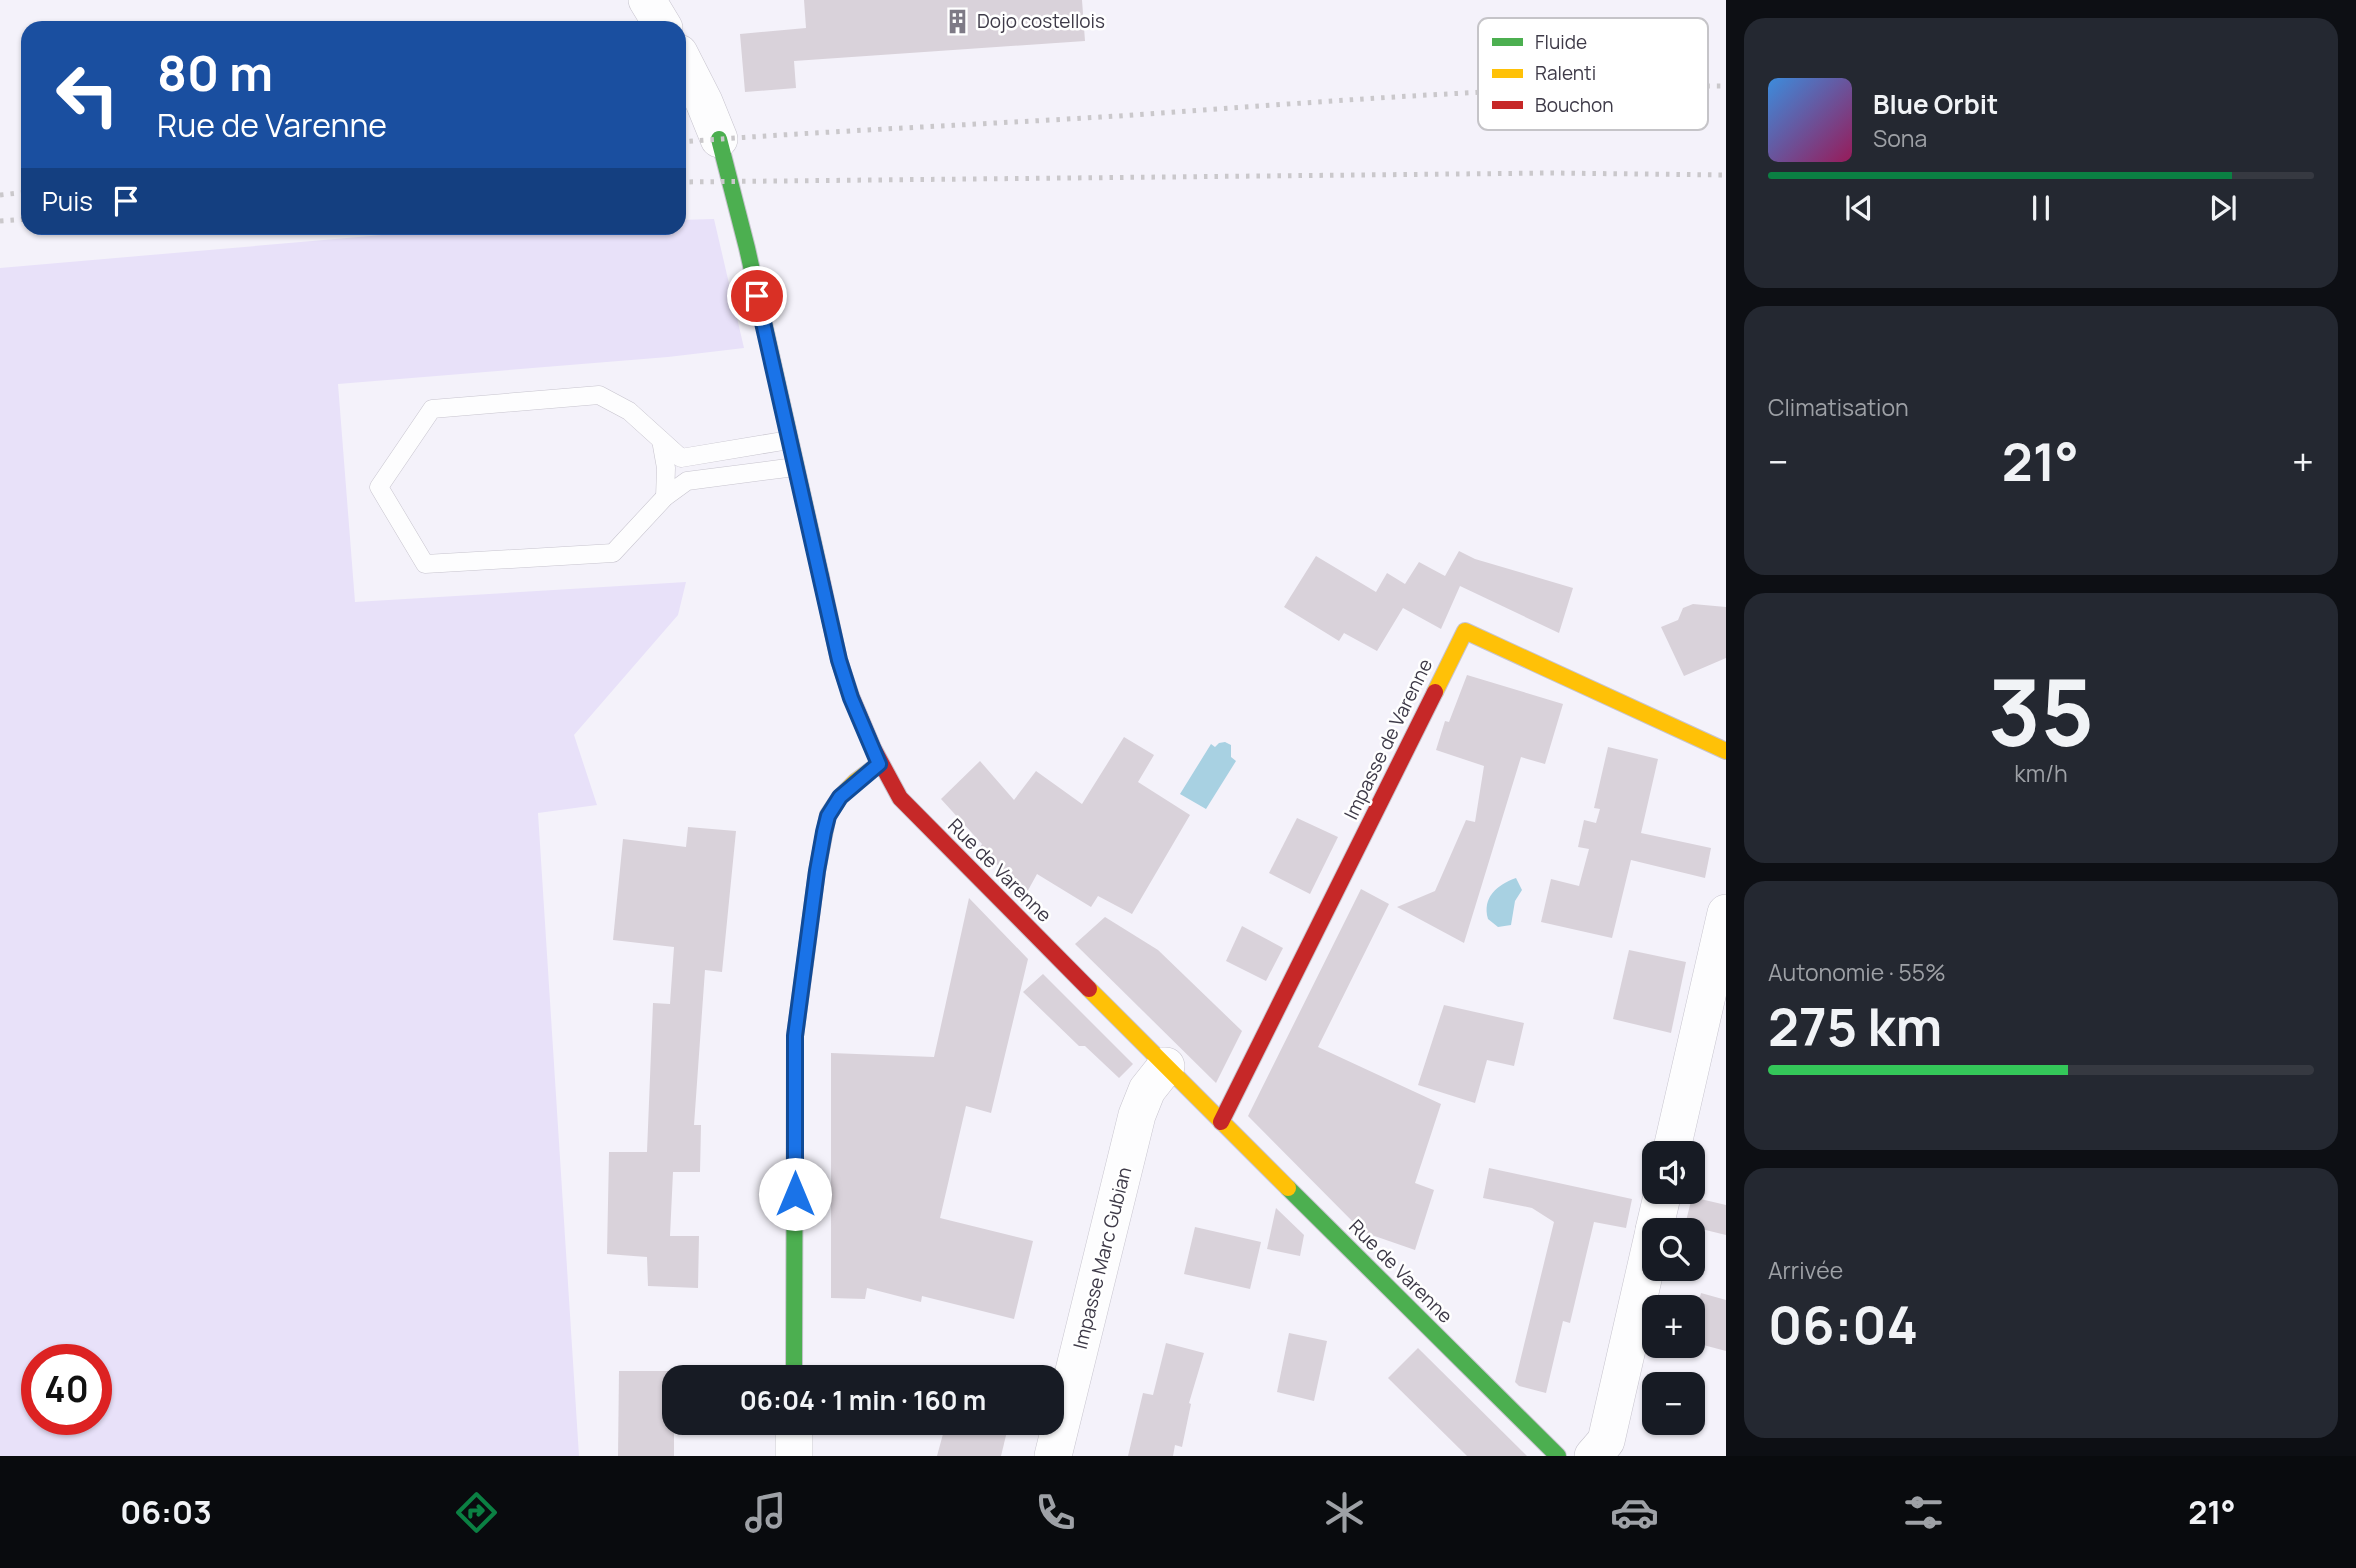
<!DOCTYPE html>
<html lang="fr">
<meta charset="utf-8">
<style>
:root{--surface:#171b24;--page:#242831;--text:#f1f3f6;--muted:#9ea1a6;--line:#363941;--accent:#0b8043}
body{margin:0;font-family:Manrope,sans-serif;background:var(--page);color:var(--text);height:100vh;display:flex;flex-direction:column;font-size:26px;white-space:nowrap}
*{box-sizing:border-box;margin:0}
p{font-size:23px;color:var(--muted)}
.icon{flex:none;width:38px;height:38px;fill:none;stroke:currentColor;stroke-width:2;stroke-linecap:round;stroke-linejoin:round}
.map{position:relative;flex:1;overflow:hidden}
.drawer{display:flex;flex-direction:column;gap:18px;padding:18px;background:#0d0f14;width:630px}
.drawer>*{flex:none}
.top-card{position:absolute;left:21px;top:21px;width:665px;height:214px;border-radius:21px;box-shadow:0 2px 5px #0004;background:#1a4fa0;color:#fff;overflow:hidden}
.fabs{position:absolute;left:1642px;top:1141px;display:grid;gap:14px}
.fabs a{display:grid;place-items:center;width:63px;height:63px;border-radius:14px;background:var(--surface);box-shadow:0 2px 5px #0004;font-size:35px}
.speed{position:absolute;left:21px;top:1344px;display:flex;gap:14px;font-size:35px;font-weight:700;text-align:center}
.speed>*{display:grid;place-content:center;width:91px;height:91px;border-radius:50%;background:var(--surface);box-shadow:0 2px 5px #0004;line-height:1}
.speed .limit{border:10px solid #d22;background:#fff;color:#111}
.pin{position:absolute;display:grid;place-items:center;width:60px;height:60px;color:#fff;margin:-30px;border:4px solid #fff;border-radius:50%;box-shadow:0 2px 7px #0007}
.me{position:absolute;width:77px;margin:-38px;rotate:0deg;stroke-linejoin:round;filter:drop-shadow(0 0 5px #0008)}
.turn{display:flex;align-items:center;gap:24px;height:147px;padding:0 21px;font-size:32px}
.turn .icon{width:91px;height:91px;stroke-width:2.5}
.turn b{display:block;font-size:49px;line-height:60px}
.then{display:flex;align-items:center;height:66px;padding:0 21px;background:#0003;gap:14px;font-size:26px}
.big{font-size:52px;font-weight:700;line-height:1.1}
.drawer .tile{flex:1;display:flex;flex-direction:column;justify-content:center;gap:10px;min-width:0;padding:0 24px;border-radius:21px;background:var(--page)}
.drawer .dial{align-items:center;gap:0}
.dial b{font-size:91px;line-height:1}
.song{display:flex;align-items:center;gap:21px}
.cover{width:84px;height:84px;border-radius:10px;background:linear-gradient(135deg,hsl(210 70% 55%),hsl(330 70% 35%))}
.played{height:7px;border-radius:4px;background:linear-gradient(90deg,var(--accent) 85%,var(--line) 85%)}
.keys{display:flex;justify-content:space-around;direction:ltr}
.heat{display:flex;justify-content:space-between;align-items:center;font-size:38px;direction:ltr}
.charge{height:10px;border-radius:5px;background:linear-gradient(90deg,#34c759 55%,var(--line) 0)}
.trip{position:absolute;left:662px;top:1365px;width:402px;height:70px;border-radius:21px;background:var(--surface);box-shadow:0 2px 5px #0004;font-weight:700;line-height:70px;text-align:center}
.dock{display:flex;height:112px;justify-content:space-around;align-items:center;background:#090b0e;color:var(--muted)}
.dock .icon{width:49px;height:49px}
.dock .selected{color:var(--accent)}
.dock b{font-size:32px;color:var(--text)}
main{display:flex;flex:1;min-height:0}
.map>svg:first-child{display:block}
.green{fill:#e8e1f9;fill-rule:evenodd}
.water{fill:#a8d1e2}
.building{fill:#d9d2da}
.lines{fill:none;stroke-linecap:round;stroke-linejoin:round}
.lane-casing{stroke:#c7c4ce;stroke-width:19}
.street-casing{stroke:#c7c4ce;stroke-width:38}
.fast-casing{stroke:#c7c4ce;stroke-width:18}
.slow-casing{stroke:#c7c4ce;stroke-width:18}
.jam-casing{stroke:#c7c4ce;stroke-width:18}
.lane{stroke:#fdfdfe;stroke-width:18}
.street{stroke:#fdfdfe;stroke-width:37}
.fast{stroke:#4caf50;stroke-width:16}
.slow{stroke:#ffc107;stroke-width:16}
.jam{stroke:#c62828;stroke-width:16}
.rail{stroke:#cac8cb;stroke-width:5;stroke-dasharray:3.5 7;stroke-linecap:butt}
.route-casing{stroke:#114b97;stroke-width:18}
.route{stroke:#1a73e8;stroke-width:12}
.labels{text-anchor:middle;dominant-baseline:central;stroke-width:5;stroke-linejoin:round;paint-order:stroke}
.poi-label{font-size:19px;fill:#3e3a48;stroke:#fff;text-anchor:start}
.street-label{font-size:19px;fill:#3e3a48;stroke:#fff}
.key{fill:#fff;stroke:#c5c4c8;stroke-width:2}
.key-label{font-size:19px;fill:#3e3a48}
</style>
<main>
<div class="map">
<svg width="1726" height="1456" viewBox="0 0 1726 1456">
<rect width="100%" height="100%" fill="#f4f2fa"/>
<path class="green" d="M714 219 744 348 668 357 338 384 355 602 686 582 678 615 574 735 597 805 538 813 579 1456H0V268L463 228H679V220ZM37 1360H96V1419H37Z"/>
<g class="water">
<polygon points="1225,742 1231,745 1231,757 1236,761 1206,809 1180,794 1211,744 1215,747 1219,743"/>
<path d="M1516 878 1522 890 1515 901 1511 925 1498 927 1488 919C1482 897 1497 885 1516 878Z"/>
</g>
<g class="building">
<polygon points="804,0 1082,0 1085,41 794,61 796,88 745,92 740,34 806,28"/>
<polygon points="1459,551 1475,559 1573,588 1559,633 1460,586 1441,629 1403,608 1377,651 1344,633 1339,641 1284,607 1316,556 1376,592 1387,573 1405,584 1419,562 1445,576"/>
<polygon points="1693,604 1726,607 1726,658 1684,676 1661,627 1678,620 1683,608"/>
<polygon points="1467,675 1563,704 1545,764 1521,757 1464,943 1397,907 1435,891 1466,820 1475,822 1484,766 1436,750 1445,721 1449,722"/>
<polygon points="1124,737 1154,755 1138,782 1190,815 1132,914 1098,896 1091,907 1037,874 1026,894 980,847 982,844 941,799 980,761 1014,800 1036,771 1082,804"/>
<polygon points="1608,747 1658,759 1641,833 1711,848 1705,878 1631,860 1612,938 1541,922 1551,879 1579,886 1589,849 1578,847 1584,820 1596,823 1600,809 1594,808"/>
<polygon points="1297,818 1338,837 1310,894 1269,873"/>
<polygon points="688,827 736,831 722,972 705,970 694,1125 701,1125 700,1172 673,1172 670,1236 699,1236 698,1288 648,1286 647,1257 607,1254 609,1152 647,1152 653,1003 670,1004 674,947 613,940 623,839 686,847"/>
<polygon points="1361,889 1389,904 1318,1047 1441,1104 1415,1183 1434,1190 1415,1250 1363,1232 1248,1116"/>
<polygon points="969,898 1028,959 991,1113 966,1106 940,1218 1033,1241 1014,1319 922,1296 921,1302 867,1288 865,1299 831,1298 831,1053 934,1057"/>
<polygon points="1105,917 1158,950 1242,1031 1216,1083 1075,944"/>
<polygon points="1242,926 1283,948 1266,981 1226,961"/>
<polygon points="1629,950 1686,962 1671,1033 1613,1019"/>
<polygon points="1043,974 1133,1064 1119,1078 1085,1046 1079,1046 1023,992"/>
<polygon points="1444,1005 1524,1023 1514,1066 1487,1060 1475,1103 1418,1085"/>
<polygon points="1489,1168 1632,1199 1626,1228 1594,1222 1570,1323 1563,1321 1546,1393 1519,1386 1515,1382 1554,1222 1532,1208 1483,1198"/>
<polygon points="1692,1197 1726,1205 1726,1235 1685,1225"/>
<polygon points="1276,1208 1304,1235 1300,1256 1267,1249"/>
<polygon points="1195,1227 1261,1242 1250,1289 1184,1274"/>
<polygon points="1701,1293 1726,1300 1726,1351 1692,1342 1692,1328"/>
<polygon points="1289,1333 1327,1341 1314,1401 1277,1392"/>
<polygon points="1166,1343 1204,1353 1189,1403 1191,1404 1182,1447 1175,1445 1173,1456 1128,1456 1143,1393 1153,1395"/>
<polygon points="1418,1348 1527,1456 1467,1456 1388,1378"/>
<polygon points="619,1371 674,1371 674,1456 618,1456"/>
<polygon points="946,1423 1009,1423 1001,1456 937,1456"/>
</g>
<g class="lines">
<defs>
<g id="lane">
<polyline points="661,440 666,468 665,497"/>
<polyline points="789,440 681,458 629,411 599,395 432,409 379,487 425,564 613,553 665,497 687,481 795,467"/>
</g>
<g id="street">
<polyline points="647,0 664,28"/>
<polyline points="679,53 704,102 719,139"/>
<polyline points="1671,1153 1726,913"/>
<polyline points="1654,1230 1663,1192"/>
<polyline points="794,1456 794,1423"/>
<polyline points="1053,1456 1137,1115 1147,1090 1166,1066"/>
<polyline points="1593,1456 1606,1441 1654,1231"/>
</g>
<g id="fast">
<polyline points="719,139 747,248 821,577"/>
<polyline points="1288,1188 1558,1456"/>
<polyline points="794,1377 795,1036 805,963"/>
</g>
<g id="slow">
<polyline points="1435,692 1465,631 1726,751"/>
<polyline points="805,963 817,871 828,815 840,797 855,782 879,764"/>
<polyline points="1089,989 1288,1188"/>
</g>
<g id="jam">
<polyline points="821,577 839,660 851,696 873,748 900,798 1089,989"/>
<polyline points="1221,1122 1435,692"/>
</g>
</defs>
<use href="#lane" class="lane-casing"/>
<use href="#street" class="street-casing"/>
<use href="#fast" class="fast-casing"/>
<use href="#slow" class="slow-casing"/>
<use href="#jam" class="jam-casing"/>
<use href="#lane" class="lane"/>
<use href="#street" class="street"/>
<use href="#fast" class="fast"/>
<use href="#slow" class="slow"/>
<use href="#jam" class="jam"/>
<g class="rail">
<path d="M679 142C825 131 972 125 1118 116 1321 102 1523 85 1726 86"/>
<polyline points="679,182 1552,173 1726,175"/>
<polyline points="0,195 28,192"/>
<polyline points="0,221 28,219"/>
</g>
</g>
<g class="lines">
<defs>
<polyline id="route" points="757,296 839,660 851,698 879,764 840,797 828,816 824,832 817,871 795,1036 795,1194"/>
</defs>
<use href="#route" class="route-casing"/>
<use href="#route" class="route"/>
</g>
<defs>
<symbol id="building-bare" viewBox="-9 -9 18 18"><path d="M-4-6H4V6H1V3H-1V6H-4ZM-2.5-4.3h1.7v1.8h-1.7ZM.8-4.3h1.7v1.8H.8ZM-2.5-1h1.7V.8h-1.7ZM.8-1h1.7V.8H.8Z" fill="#7e7a86" stroke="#fff" stroke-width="2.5" paint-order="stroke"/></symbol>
</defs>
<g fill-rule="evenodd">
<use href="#building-bare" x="940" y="4" width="35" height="35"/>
</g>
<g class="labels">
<g class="poi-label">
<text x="977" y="21">Dojo costellois</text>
</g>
<g class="street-label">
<text transform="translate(1388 739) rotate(-64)">Impasse de Varenne</text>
<text transform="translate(1000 870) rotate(45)">Rue de Varenne</text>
<text transform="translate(1102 1258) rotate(-76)">Impasse Marc Gubian</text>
<text transform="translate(1401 1271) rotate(45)">Rue de Varenne</text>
</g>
</g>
<rect x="1478" y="18" width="230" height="112" rx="10" class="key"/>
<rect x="1492" y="38" width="31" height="8" fill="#4caf50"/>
<rect x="1492" y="69" width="31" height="9" fill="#ffc107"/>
<rect x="1492" y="101" width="31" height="8" fill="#c62828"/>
<g class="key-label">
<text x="1535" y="49">Fluide</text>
<text x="1535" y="80">Ralenti</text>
<text x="1535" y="112">Bouchon</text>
</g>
</svg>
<div class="fabs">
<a><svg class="icon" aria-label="sound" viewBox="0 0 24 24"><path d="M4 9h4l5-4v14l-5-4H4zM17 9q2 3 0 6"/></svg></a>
<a><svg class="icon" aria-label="search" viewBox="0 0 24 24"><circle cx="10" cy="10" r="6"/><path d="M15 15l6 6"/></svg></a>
<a>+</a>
<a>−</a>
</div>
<div class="speed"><div class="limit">40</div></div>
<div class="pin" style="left:757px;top:296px;background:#d93025"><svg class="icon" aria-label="arrive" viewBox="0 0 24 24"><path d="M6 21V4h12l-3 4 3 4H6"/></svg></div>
<svg class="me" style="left:795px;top:1194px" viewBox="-20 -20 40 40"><circle r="19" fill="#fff"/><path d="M0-13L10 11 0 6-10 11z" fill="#1a73e8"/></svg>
<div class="trip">06:04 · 1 min · 160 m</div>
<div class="top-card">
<div class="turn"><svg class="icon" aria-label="left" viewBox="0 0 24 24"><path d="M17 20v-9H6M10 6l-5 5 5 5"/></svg><div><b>80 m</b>Rue de Varenne</div></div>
<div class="then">Puis<svg class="icon" aria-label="arrive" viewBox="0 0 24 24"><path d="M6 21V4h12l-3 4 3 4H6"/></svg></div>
</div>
</div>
<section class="drawer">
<div class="tile">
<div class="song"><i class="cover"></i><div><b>Blue Orbit</b><p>Sona</p></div></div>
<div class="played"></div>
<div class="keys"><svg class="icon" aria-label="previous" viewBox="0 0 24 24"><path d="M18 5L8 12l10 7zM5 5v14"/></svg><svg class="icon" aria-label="pause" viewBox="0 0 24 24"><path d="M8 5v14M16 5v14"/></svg><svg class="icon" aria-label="next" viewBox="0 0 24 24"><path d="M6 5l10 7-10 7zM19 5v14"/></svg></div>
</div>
<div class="tile"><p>Climatisation</p>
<div class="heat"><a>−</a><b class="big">21°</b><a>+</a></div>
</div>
<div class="tile dial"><b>35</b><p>km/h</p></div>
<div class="tile"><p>Autonomie · 55%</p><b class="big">275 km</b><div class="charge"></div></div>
<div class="tile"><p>Arrivée</p><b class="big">06:04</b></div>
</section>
</main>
<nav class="dock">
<b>06:03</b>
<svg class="icon selected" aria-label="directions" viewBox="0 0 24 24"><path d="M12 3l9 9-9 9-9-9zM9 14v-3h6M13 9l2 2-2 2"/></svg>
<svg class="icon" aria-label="music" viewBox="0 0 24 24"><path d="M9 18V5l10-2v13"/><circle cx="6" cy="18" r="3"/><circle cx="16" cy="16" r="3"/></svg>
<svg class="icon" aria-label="phone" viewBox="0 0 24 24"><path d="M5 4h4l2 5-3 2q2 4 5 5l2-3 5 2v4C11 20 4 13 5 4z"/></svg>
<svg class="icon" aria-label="climate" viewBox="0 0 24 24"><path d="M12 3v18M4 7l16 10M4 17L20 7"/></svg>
<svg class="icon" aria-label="car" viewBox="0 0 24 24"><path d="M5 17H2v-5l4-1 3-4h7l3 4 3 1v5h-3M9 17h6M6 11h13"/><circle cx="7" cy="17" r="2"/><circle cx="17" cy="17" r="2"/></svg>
<svg class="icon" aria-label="filters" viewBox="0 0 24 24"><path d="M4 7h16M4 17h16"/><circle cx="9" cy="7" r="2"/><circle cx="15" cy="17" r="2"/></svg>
<b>21°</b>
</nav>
